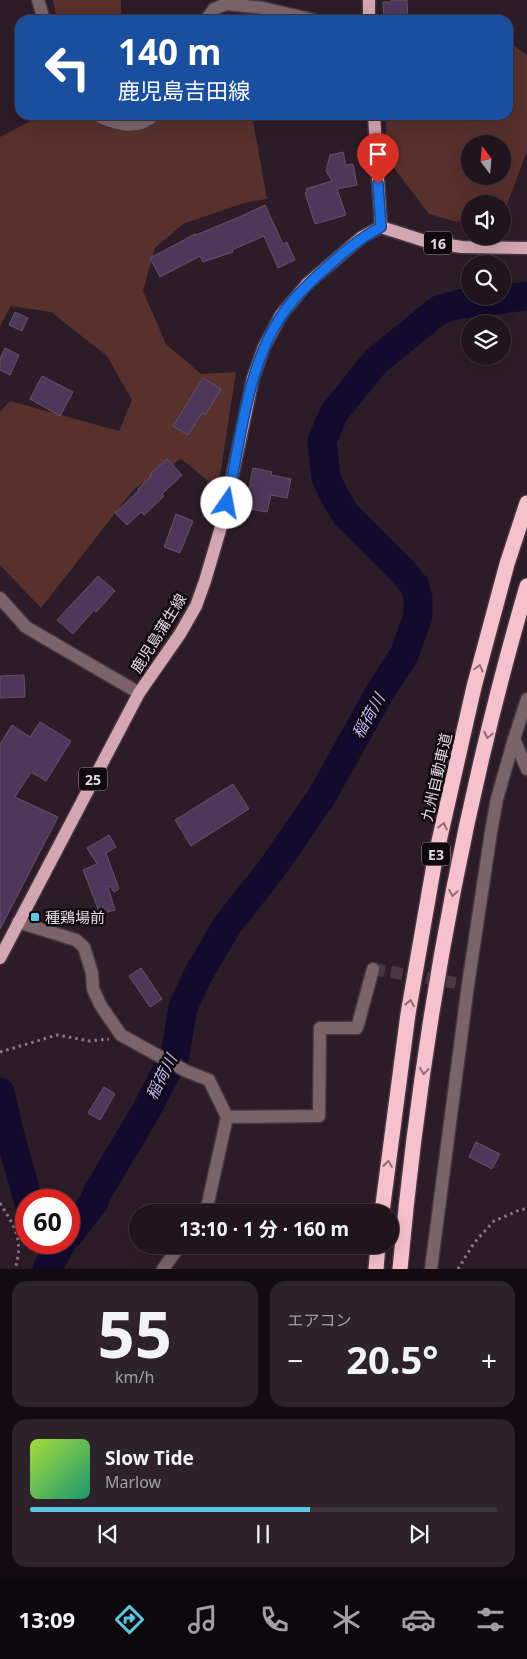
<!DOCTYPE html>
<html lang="ja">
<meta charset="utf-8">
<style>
:root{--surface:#21151d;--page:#2d222a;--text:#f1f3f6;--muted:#a29fa4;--line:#3e343b;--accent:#59c8e4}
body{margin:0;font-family:"Noto Sans","Noto Sans JP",sans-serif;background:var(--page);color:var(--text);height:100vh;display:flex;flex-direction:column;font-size:19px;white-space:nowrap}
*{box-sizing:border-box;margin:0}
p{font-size:16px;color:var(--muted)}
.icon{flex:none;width:28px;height:28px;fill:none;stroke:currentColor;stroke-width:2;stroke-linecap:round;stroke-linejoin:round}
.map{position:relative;height:1269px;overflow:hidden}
.details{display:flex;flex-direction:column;gap:12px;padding:12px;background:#120c10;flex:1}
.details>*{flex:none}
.banner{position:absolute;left:15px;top:15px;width:498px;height:105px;border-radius:15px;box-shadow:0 5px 20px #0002,0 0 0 1px var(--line);background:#1a4fa0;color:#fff;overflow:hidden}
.needle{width:32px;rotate:344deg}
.tools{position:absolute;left:461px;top:135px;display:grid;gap:10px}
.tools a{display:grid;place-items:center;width:50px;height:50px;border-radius:50%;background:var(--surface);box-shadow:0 5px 20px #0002,0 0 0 1px var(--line);font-size:25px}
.speed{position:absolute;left:15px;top:1189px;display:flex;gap:10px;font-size:25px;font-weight:700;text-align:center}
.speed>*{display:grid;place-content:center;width:65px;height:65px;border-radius:50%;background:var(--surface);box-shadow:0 5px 20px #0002,0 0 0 1px var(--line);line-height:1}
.speed .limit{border:8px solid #d22;background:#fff;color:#111}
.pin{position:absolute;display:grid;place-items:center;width:42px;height:42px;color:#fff;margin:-51px -21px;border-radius:50% 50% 50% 0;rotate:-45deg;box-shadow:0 0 5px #0007}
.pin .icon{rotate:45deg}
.me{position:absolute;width:55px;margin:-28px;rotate:12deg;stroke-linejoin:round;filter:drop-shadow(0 0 4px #0008)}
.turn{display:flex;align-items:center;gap:18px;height:105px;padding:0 20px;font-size:22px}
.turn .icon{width:65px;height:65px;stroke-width:2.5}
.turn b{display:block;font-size:35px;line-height:42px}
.big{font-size:38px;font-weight:700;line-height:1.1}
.details .tile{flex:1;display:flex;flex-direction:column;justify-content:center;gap:8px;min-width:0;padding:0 18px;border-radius:15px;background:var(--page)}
.details .dial{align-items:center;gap:0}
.dial b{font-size:65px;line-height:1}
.song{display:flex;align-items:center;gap:15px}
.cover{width:60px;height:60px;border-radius:8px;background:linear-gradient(135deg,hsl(80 70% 55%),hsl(160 70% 35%))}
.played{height:5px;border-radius:2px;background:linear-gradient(90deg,var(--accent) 60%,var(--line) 60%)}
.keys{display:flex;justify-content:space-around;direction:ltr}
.heat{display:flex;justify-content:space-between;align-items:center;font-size:28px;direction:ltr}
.details .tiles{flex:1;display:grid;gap:12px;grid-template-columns:1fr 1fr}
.tile:last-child{grid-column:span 2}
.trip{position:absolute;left:129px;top:1204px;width:270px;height:50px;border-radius:25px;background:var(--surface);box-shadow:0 5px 20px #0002,0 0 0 1px var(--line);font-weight:700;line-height:50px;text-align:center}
.tab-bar{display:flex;height:80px;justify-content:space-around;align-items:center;background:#0d080c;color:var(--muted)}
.tab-bar .icon{width:35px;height:35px}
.tab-bar .on{color:var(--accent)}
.tab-bar b{font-size:22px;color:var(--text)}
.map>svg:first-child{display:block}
.green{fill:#58302c;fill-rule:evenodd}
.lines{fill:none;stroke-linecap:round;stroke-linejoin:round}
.river{stroke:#130b2d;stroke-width:29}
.building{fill:#4e375a;stroke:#605467}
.minor-tunnel{stroke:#483843;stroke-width:12;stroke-dasharray:12 6;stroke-linecap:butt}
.minor-casing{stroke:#463641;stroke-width:15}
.major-casing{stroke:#463641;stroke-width:15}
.highway-casing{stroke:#463641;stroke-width:18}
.path{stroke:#887a83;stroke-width:3;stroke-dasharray:2.5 4;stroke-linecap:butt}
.minor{stroke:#7a6469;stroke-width:12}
.major{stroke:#d3a6b1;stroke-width:12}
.highway{stroke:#f7c0cd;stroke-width:15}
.oneway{stroke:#8f6e77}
.route-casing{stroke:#114b97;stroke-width:12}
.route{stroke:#1a73e8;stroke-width:9}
.poi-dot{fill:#59c8e4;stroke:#10090e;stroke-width:2}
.labels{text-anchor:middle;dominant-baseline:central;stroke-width:5;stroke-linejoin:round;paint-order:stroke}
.shield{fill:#10090e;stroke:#a59ba2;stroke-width:1}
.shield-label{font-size:14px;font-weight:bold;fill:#e5d9e1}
.street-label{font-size:15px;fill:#e5d9e1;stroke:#10090e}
.poi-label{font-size:15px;fill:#e5d9e1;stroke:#10090e;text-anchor:start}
.water-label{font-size:16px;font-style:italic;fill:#bfb7fa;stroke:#10090e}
</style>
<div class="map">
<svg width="527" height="1269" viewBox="0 0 527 1269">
<rect width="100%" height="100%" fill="#2c1c27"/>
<g class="green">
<polygon points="53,0 121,0 121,20 57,20"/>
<path d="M508 42 527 55V151L504 213H503L502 204H470V209L465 219 457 222 429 214 388 160 386 143V115H508ZM470 144H502V176H470Z"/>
<polygon points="42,115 252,115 267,199 247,202 183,224 155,248 143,291 166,344 201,374 236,372 218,489 181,459 134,489 41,608 0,565 0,412 10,401 119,431 132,400 107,356 51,312 11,306 0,326 0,137"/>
</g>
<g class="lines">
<g class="river">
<polyline points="0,1092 11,1139 28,1200"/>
<polyline points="69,1234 94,1202 97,1193 146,1111 175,1055 183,1007 199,973 228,924 270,871 322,796 381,690 404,655 418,616 418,598 415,586 402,571 346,515 335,497 326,478 322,441 334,413 376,361 439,310 460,304 527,296"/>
<polyline points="47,1269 62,1242"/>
</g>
</g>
<g class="building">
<polygon points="391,0 407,0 408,20 384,20 383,2 391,2"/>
<polygon points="343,152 346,165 353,164 357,185 337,189 346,215 315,224 305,193 307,192 306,189 332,181 326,171 330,155"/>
<polygon points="265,205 283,244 287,242 295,260 278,268 264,236 232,250 233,252 203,262 200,256 160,277 150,258 195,234 196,235 237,218"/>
<polygon points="15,312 28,318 22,331 9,325"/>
<polygon points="5,348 19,355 10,375 0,370 0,359"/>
<polygon points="42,376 73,392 60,416 30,399"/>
<polygon points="203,378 221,389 205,415 202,413 188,435 173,426"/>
<polygon points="167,459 182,475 162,494 164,496 144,515 141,512 127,525 115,513 139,490 138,489 151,476 150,474"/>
<polygon points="253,468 272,472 271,475 291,479 287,498 271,495 267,512 245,508"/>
<polygon points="176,514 193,521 180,553 164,547"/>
<polygon points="98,576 115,591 96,612 94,610 73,634 57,620"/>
<polygon points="24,675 25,697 0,698 0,676"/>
<polygon points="40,722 71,741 46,781 31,772 15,797 58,817 0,929 0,744 12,725 30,737"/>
<polygon points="233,784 249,809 191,846 175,820"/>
<polygon points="109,835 116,847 106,853 119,889 114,892 110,886 108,887 115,910 100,914 83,870 97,864 87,848"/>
<polygon points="141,968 162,999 150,1007 129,976"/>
<polygon points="104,1087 115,1094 100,1120 88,1113"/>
<polygon points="476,1142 500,1154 492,1169 469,1157"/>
</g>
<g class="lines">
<polyline class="minor-tunnel" points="373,969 468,985"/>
<defs>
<g id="minor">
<polyline points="38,0 44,20"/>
<polyline points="206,20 214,9 227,4 263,8 314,20"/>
<path d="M96 115C114 124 138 131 154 115"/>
<polyline points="0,598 26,627 139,693"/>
<polyline points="514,739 527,769"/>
<polyline points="18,922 76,940 84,947 92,973 93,989 101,1006 121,1035 186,1071 209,1080 227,1117 206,1212"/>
<polyline points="227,1117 319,1116 320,1028 357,1028 373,969"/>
<polyline points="163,1269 180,1245"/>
<polyline points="431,1269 468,985 491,832 497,799 514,739 527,699"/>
</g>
<g id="major">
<polyline points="369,0 369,20"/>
<polyline points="374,115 381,227"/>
<polyline points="381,227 428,242 462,247 527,248"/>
<polyline points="0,958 139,693 180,634 196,606 205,581 223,520 253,378 264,347 281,315 307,284 362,237 381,227"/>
</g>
<g id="highway">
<polyline points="382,1212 408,1014 435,859 474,687 507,564 527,503"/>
<polyline points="376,1269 378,1245"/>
<path d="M400 1269C421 1038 462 809 527 586"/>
</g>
</defs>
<use href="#minor" class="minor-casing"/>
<use href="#major" class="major-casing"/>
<use href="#highway" class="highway-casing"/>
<g class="path">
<polyline points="0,1052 57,1035 90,1041 109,1039"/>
<path d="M0 1203C15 1227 24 1240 15 1269"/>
<polyline points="458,1269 474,1243 494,1221 522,1209 527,1210"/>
</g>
<use href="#minor" class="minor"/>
<use href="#major" class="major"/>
<use href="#highway" class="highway"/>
</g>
<defs><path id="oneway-chevron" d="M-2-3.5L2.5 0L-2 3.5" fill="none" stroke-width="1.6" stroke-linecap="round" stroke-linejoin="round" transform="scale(1.25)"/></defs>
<g class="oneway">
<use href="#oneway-chevron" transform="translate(479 668) rotate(-75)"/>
<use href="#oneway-chevron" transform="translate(488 735) rotate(103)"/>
<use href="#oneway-chevron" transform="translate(443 826) rotate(-77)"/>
<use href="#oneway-chevron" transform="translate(453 893) rotate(100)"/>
<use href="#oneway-chevron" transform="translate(410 1003) rotate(-80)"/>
<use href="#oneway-chevron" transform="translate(424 1071) rotate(97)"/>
<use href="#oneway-chevron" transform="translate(388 1164) rotate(-83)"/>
</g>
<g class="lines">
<defs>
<path id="route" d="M227 503C240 444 247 365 282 315 294 297 310 282 326 268 344 252 360 238 381 227L378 184"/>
</defs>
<use href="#route" class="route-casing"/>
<use href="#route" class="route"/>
</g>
<rect class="poi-dot" x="30" y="912" width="10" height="10" rx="2.5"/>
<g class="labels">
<g class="shield">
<rect x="424" y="231.5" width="28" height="23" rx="4"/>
<rect x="79" y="767.5" width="28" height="23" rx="4"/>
<rect x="422" y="842.5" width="28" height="23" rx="4"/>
</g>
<g class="shield-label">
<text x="438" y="243">16</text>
<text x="93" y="779">25</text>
<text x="436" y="854">E3</text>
</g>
<g class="street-label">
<text transform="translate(158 633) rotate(-58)">鹿児島蒲生線</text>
<text transform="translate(436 777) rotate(-77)">九州自動車道</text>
</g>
<g class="poi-label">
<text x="45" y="917">種鶏場前</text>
</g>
<g class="water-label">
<text transform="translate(368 716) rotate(-60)">稲荷川</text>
<text transform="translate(161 1077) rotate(-63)">稲荷川</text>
</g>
</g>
</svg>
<div class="tools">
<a><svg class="needle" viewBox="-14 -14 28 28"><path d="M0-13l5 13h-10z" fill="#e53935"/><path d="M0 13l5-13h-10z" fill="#a29fa4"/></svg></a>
<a><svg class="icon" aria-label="sound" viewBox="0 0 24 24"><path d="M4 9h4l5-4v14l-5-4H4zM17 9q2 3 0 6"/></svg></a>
<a><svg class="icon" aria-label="search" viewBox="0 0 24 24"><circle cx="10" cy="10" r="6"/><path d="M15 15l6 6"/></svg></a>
<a><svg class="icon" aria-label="layers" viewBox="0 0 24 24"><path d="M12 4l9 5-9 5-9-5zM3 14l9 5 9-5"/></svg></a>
</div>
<div class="speed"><div class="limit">60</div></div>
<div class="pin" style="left:378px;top:184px;background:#d93025"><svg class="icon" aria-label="arrive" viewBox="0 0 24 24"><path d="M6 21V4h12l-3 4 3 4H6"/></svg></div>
<svg class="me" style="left:227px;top:503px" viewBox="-20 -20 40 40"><circle r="19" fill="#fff"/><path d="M0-13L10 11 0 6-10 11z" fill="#1a73e8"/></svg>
<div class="trip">13:10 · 1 分 · 160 m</div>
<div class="banner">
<div class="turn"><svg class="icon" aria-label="left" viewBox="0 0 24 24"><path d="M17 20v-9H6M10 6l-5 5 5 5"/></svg><div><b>140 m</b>鹿児島吉田線</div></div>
</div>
</div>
<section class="details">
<div class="tiles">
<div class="tile dial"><b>55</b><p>km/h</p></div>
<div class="tile"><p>エアコン</p>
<div class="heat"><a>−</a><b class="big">20.5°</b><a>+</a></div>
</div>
<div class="tile">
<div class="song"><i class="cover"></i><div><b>Slow Tide</b><p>Marlow</p></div></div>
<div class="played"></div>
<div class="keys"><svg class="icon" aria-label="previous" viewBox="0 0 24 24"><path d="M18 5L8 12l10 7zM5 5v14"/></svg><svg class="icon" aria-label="pause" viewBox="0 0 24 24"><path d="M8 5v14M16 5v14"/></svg><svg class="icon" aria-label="next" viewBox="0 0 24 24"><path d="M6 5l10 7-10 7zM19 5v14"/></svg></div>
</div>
</div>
</section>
<nav class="tab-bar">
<b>13:09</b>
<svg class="icon on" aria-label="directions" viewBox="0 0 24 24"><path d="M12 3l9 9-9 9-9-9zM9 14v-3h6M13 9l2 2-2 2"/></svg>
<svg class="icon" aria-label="music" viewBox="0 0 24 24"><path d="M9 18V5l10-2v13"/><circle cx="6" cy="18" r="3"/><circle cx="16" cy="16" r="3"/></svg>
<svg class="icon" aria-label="phone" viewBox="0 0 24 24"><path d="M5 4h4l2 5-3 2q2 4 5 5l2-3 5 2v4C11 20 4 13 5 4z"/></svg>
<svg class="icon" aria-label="climate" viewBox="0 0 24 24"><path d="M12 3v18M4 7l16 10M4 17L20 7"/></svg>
<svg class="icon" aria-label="car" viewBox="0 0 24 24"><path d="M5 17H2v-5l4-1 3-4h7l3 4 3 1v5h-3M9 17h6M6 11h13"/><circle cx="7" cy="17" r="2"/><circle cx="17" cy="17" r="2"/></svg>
<svg class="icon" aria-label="filters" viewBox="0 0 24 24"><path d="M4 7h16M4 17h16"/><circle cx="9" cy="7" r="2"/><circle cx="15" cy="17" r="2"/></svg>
</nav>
